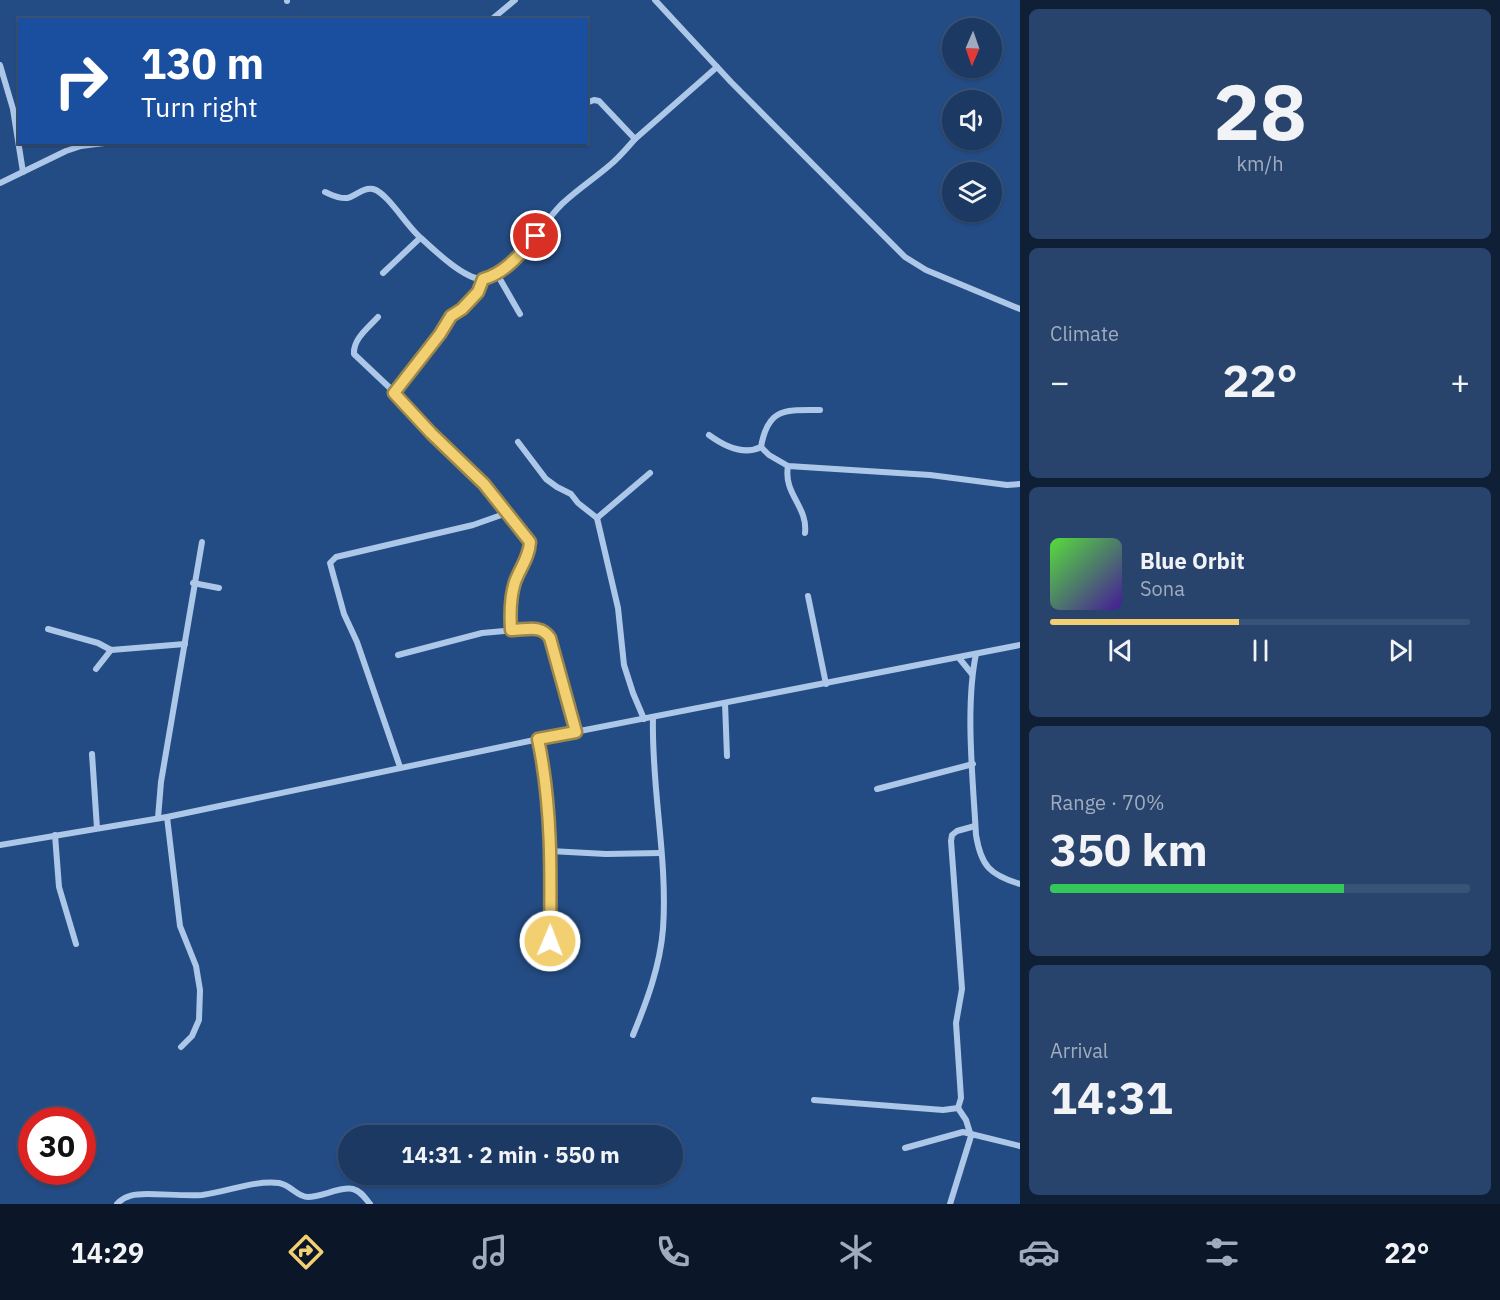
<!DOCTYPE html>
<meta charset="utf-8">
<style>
:root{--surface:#1b3963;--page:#28446c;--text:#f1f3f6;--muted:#a0acbe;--line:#395378;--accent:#f2d071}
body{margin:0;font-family:"IBM Plex Sans",sans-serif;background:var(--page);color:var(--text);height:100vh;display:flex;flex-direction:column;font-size:22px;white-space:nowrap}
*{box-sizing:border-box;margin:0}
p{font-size:20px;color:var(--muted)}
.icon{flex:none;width:33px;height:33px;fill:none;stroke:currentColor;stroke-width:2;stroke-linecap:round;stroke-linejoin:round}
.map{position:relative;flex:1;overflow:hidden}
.side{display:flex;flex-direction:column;gap:9px;padding:9px;background:#0f1f36;width:480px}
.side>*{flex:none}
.hud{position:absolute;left:18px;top:18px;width:570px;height:126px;border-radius:0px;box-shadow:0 2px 4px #0004,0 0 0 2px var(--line);background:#1a4fa0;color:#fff;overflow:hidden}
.needle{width:39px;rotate:182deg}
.buttons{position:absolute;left:942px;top:18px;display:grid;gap:12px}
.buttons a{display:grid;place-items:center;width:60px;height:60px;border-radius:50%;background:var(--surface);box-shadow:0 2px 4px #0004,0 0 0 2px var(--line);font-size:30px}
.speed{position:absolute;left:18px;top:1107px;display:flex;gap:12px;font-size:30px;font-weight:700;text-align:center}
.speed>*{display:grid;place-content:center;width:78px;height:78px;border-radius:50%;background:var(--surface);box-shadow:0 2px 4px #0004,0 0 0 2px var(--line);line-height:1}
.speed .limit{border:9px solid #d22;background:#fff;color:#111}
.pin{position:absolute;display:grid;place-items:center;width:51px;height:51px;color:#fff;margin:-26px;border:3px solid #fff;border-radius:50%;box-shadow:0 2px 6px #0007}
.me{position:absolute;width:66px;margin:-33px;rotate:1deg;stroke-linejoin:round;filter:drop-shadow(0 0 4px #0008)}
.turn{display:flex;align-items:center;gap:21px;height:126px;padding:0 24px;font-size:27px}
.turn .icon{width:78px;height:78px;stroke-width:2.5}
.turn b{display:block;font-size:42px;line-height:51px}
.big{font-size:45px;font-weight:700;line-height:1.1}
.side .tile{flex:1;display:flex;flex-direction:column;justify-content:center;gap:9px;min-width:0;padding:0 21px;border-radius:9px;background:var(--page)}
.side .dial{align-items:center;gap:0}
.dial b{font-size:78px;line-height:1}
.song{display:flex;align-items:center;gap:18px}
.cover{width:72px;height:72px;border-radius:9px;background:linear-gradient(135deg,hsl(110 70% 55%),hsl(260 70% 35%))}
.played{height:6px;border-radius:3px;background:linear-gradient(90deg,var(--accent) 45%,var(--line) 45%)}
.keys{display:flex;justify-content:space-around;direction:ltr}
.heat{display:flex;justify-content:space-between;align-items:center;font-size:33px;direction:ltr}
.charge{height:9px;border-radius:4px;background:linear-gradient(90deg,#34c759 70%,var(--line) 0)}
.trip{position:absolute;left:338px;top:1125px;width:345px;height:60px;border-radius:30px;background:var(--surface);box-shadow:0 2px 4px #0004,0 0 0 2px var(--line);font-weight:700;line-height:60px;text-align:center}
.tabs{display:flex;height:96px;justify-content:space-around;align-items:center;background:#0b1728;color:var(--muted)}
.tabs .icon{width:42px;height:42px}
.tabs .current{color:var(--accent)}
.tabs b{font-size:27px;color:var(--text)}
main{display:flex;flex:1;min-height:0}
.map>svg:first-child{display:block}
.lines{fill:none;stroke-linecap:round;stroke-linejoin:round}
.minor{stroke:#adc7e8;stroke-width:6}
.route-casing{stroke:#9d8749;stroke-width:15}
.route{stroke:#f2d071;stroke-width:10}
</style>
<main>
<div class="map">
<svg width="1020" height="1204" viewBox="0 0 1020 1204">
<rect width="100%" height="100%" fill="#244c84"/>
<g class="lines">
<g class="minor">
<polyline points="655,0 731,82 905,257 926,270 1020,309"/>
<polyline points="287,1 287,0"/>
<polyline points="491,20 515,0"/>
<polyline points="0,65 13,109 23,172"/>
<polyline points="586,103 594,100 599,101 635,139 717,67"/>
<polyline points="0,183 66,151 81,146 112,142"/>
<path d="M325 192C332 195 339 199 347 198 356 196 363 187 373 189 388 193 407 227 421 238 434 250 463 278 481 279 509 281 544 220 563 203 578 189 595 178 610 165 619 158 627 148 635 139"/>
<polyline points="383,273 420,238"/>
<polyline points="497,274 520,314"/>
<path d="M378 317C368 328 353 339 354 354L391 389 431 433 484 484 530 542C529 558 520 568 515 582 510 597 510 614 511 630"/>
<polyline points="394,393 440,334 451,316 462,309 478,292 483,279"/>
<path d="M709 435C724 446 743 456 761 447"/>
<polyline points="518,442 546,479 557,487 571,494 578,503 597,518 618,608 624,665 633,693 644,719"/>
<polyline points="761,447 769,455 788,466 930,475 1007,485 1020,484"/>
<path d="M761 447C768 407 786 410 820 410"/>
<path d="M788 466C783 494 808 506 805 533"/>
<polyline points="597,518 650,473"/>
<polyline points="193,583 219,588"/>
<polyline points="808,596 826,684"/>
<polyline points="48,629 98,643 111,650 185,644"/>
<path d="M976 654C965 707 973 780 976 835 981 866 990 875 1020 884"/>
<polyline points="398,655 482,633 540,628 546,631 551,638 576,732"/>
<polyline points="959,658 972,674"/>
<polyline points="96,669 111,650"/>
<polyline points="725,703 727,756"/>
<path d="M539 739C552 805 551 873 550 941"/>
<polyline points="92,754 97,828"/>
<polyline points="400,767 357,642 344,614 330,563 336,557 473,525 507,513"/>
<polyline points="877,789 973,764"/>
<polyline points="167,817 180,926 196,966 200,990 199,1020 192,1036 181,1047"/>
<polyline points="158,818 161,782 202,542"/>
<polyline points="55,835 59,887 76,944"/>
<polyline points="0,845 167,817 539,739 1020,645"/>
<polyline points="550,851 606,854 661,853"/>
<path d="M633 1035C647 1001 660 966 663 929 668 858 651 788 653 717"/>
<polyline points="814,1100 943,1110 958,1108"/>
<polyline points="958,1108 961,1098 956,1023 962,989 951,841 952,835 957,831 975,826"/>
<polyline points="905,1148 963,1132 1020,1146"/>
<path d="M117 1204C125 1195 136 1194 147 1194 164 1194 185 1196 202 1195 227 1192 254 1180 279 1183 291 1185 297 1197 308 1197 321 1197 342 1186 353 1189 361 1191 365 1198 370 1204"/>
<polyline points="950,1204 971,1136 966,1120 958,1108"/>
</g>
</g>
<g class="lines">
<defs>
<path id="route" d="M536 236C521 253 506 273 483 279L478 292 462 309 451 316 440 334 394 393 431 433 484 484 530 542C529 558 520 568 515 582 510 597 510 614 511 630 527 630 541 624 550 638L576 732 538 739C552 805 551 873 550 941"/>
</defs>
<use href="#route" class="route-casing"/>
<use href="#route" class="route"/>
</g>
</svg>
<div class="buttons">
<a><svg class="needle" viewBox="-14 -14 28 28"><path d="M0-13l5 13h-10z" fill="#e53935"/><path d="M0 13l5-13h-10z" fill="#a0acbe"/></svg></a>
<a><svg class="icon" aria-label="sound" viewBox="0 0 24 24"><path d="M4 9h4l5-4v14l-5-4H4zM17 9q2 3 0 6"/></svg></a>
<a><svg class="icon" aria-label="layers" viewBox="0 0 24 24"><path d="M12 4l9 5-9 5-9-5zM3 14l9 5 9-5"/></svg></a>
</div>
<div class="speed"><div class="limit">30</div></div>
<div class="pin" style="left:536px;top:236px;background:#d93025"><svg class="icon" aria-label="arrive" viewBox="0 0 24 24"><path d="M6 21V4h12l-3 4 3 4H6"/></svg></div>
<svg class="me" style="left:550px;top:941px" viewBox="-20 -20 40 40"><circle r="17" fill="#f2d071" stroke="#fff" stroke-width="3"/><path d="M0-11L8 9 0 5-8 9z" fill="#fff"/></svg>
<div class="trip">14:31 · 2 min · 550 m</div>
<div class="hud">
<div class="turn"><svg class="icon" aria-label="right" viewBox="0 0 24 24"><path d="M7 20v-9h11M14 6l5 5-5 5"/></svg><div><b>130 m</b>Turn right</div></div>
</div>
</div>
<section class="side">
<div class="tile dial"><b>28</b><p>km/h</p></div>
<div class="tile"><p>Climate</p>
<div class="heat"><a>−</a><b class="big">22°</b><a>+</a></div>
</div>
<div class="tile">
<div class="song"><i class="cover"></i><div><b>Blue Orbit</b><p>Sona</p></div></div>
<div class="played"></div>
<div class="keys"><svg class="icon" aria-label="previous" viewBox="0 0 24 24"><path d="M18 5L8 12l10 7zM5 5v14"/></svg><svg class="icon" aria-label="pause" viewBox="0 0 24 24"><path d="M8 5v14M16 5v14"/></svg><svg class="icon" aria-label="next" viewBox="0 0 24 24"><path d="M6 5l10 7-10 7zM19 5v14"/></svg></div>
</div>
<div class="tile"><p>Range · 70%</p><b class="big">350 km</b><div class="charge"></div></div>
<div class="tile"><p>Arrival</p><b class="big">14:31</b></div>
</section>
</main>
<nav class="tabs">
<b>14:29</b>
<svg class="icon current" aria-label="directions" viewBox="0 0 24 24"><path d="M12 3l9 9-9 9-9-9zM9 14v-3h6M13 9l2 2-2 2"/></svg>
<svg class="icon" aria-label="music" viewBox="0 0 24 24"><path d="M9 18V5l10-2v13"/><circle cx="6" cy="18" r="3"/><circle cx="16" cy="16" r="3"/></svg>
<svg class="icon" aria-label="phone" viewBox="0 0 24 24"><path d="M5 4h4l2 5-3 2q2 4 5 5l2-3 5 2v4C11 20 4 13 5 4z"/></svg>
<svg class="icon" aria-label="climate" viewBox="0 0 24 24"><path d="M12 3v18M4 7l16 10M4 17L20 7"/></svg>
<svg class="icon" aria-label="car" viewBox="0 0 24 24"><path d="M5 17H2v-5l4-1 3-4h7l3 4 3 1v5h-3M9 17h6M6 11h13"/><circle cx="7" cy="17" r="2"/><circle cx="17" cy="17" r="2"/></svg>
<svg class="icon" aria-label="filters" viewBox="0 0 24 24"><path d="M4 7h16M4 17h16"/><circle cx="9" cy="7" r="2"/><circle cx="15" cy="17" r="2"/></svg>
<b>22°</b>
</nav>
